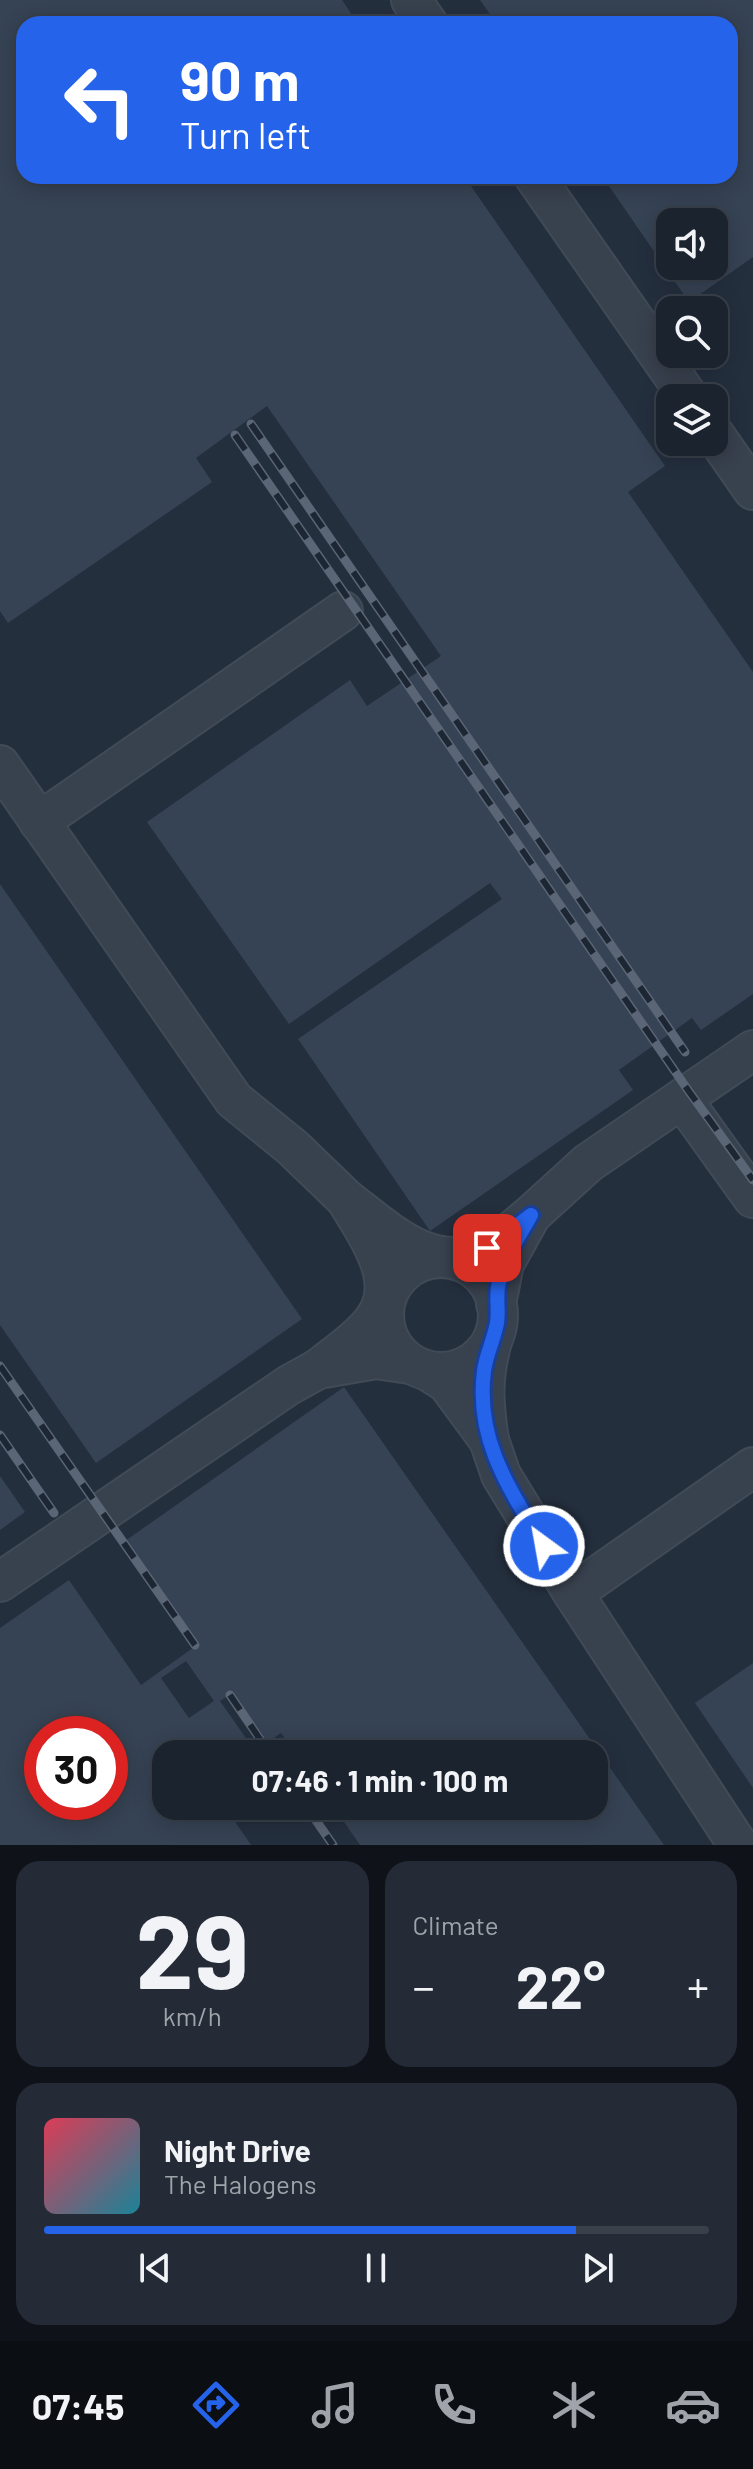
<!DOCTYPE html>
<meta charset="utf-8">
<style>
:root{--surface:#1b232e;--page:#242b36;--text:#f1f3f6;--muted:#a0a4aa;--line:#39404a;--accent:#2563eb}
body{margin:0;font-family:Barlow,sans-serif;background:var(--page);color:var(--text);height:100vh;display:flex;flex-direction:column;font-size:30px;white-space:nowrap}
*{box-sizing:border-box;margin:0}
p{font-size:26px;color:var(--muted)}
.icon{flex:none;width:44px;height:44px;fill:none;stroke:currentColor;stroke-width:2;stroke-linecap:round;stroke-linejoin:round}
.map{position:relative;height:1845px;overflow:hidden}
.details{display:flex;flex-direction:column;gap:16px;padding:16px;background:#0f1319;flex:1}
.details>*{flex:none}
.guide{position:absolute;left:16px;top:16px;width:722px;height:168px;border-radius:24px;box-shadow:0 4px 20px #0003,0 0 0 2px var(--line);background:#2563eb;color:#fff;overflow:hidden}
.fabs{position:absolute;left:656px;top:208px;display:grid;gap:16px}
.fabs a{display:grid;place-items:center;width:72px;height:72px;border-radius:16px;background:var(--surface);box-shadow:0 4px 20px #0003,0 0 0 2px var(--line);font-size:40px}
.speed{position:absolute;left:24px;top:1716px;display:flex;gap:16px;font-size:40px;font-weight:700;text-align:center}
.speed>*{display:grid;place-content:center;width:104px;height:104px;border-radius:50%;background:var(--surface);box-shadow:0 4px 20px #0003,0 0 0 2px var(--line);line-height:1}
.speed .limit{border:12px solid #d22;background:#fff;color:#111}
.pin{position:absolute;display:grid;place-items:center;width:68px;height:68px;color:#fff;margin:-34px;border-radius:16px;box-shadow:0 4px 12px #0006}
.me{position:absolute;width:88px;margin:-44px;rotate:328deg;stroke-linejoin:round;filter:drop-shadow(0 0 6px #0008)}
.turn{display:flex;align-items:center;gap:28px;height:168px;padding:0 32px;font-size:36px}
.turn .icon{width:104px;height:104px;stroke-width:2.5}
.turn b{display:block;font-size:56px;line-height:68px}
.big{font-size:60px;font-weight:700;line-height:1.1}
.details .tile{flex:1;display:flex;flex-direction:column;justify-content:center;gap:12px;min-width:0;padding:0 28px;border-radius:24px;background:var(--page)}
.details .dial{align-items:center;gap:0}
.dial b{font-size:104px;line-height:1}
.song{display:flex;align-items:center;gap:24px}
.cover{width:96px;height:96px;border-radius:12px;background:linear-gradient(135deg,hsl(350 70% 55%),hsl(190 70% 35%))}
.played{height:8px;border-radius:4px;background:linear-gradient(90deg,var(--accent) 80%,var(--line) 80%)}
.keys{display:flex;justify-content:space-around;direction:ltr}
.heat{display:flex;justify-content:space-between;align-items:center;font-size:44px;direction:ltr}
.details .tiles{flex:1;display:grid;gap:16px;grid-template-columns:1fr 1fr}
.tile:last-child{grid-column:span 2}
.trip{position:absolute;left:152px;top:1740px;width:456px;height:80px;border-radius:24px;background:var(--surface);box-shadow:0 4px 20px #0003,0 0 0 2px var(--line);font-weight:700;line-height:80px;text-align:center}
.tabs{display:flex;height:128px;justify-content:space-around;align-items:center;background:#0b0e12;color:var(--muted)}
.tabs .icon{width:56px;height:56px}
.tabs .current{color:var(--accent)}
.tabs b{font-size:36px;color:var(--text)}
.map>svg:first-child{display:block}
.building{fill:#364354;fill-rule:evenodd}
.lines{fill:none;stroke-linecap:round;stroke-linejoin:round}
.minor-casing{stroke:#414a57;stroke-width:42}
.minor{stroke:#38414e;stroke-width:38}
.rail-casing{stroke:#5a6575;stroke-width:9}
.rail{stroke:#1d2633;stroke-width:6;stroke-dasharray:18;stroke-linecap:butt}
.route-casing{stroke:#184099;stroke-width:20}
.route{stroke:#2563eb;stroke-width:14}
</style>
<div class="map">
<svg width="753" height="1845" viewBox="0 0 753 1845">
<rect width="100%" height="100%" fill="#242f3e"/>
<g class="building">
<polygon points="0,0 342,0 358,24 24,24 24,176 464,176 665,466 628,492 753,672 753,994 701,1030 692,1018 619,1070 633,1090 430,1231 298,1039 502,899 490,883 289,1024 147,822 350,680 367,706 441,656 267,406 196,458 212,482 8,623 0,611"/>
<path d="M480 0H753V257L689 302 602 176H730V24H497ZM670 222H714V266H670Z"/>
<polygon points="0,884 302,1319 96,1463 0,1325"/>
<path d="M344 1387 664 1845H360L333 1806H594V1754H296L281 1733 266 1744 231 1694 220 1701 257 1754H166V1806H233L227 1810 251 1845H0V1628L69 1580 141 1685 197 1645 125 1541ZM186 1661 214 1701 189 1718 161 1678ZM42 1734H110V1802H42Z"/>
<polygon points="0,1476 25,1512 0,1530"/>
<polygon points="753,1663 753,1788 695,1703"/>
</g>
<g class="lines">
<defs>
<g id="minor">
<polyline points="411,0 428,24"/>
<polyline points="534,176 689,398"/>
<polyline points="714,434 753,490"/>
<polyline points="0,765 234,1100 292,1147 346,1199"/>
<polyline points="39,822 343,611"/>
<polyline points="682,1099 753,1198"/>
<polyline points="531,1215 588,1163 753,1050"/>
<circle cx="441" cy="1315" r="57"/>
<path d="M410 1364 376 1359 318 1369C334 1356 352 1344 366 1329 408 1287 369 1239 346 1199 386 1229 432 1276 486 1249 502 1241 517 1226 531 1215L504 1264 496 1304"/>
<path d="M428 1371 447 1383 489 1440C483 1402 482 1378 492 1341"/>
<polyline points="489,1440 501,1475 573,1593 738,1845"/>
<polyline points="0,1582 289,1385 318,1369"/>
<polyline points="573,1593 753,1467"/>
</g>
</defs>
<use href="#minor" class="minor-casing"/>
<use href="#minor" class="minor"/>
<defs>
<g id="rail">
<polyline points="251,424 685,1052"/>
<polyline points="235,435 690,1093 753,1180"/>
<polyline points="0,1366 195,1645"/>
<polyline points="0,1435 54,1513"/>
<polyline points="230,1695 270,1754"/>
<polyline points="306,1806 333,1845"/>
</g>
</defs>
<use href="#rail" class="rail-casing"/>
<use href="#rail" class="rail"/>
</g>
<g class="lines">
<defs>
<path id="route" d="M487 1248 531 1215C519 1237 502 1261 498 1287 496 1299 499 1311 497 1323 494 1339 486 1355 484 1371 475 1440 510 1490 544 1546"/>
</defs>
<use href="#route" class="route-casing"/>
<use href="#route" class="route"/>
</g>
</svg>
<div class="fabs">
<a><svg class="icon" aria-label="sound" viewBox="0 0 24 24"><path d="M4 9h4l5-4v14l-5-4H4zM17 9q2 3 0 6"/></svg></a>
<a><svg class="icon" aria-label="search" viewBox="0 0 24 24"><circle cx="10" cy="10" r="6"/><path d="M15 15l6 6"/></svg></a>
<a><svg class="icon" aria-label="layers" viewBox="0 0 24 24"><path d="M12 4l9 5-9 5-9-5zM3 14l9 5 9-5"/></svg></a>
</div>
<div class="speed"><div class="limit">30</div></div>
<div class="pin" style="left:487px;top:1248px;background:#d93025"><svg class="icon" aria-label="arrive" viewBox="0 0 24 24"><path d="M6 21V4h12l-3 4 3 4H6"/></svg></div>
<svg class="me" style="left:544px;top:1546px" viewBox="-20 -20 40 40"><circle r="17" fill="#2563eb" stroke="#fff" stroke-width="3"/><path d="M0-11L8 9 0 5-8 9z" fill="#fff"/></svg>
<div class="trip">07:46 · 1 min · 100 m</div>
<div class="guide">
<div class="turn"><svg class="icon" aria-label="left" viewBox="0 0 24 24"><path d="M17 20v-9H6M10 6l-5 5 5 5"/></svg><div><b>90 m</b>Turn left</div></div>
</div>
</div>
<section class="details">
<div class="tiles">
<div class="tile dial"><b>29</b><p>km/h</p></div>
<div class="tile"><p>Climate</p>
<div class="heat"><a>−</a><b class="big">22°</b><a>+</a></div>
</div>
<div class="tile">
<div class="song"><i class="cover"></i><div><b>Night Drive</b><p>The Halogens</p></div></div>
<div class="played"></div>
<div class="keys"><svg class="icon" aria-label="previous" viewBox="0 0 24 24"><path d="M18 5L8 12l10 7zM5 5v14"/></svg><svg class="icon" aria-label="pause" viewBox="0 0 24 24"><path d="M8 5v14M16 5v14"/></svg><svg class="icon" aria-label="next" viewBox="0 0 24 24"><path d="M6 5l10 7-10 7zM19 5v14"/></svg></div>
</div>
</div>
</section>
<nav class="tabs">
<b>07:45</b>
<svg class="icon current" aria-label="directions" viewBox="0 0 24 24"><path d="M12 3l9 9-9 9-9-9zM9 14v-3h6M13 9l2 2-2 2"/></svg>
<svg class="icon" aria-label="music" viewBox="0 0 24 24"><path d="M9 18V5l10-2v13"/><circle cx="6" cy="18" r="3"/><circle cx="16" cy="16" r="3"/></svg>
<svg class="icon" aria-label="phone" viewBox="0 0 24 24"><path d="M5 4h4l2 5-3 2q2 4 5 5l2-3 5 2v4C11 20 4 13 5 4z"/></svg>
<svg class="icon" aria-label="climate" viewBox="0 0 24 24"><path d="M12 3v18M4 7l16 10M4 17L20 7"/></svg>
<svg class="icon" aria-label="car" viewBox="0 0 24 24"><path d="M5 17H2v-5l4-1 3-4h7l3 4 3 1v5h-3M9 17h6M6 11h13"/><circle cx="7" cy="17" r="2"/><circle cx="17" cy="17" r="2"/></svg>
</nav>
